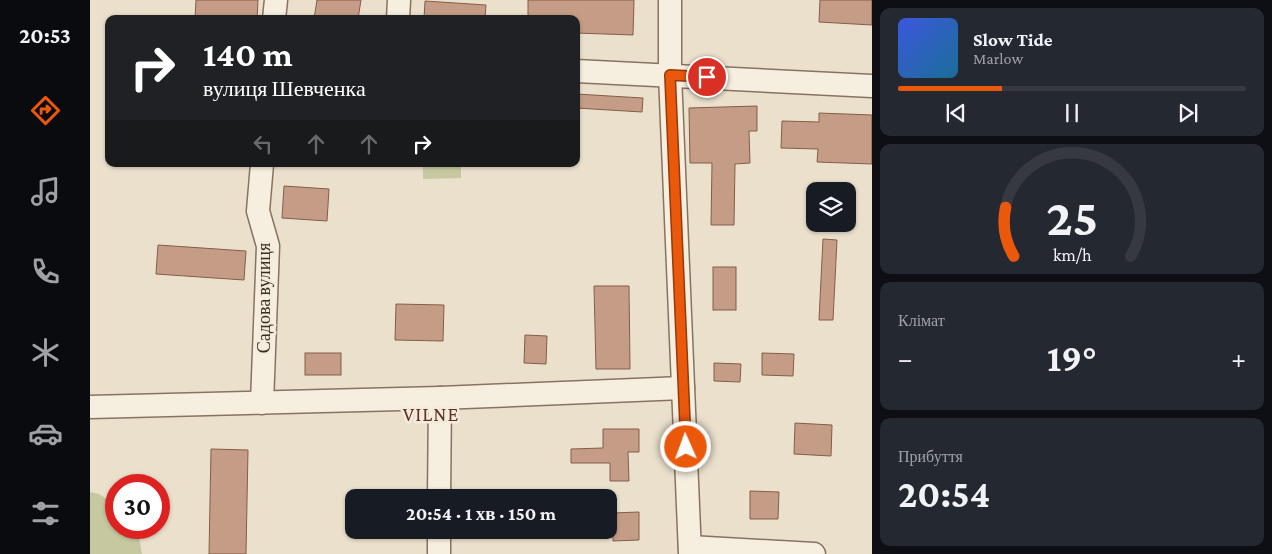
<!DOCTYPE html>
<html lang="uk">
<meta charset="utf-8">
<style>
:root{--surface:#171b24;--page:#242831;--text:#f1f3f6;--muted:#9ea1a6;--line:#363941;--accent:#ea580c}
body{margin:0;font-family:"Crimson Pro",serif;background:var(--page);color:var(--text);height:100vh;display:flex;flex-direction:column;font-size:19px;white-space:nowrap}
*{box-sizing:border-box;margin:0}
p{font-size:16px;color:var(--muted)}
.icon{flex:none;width:28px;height:28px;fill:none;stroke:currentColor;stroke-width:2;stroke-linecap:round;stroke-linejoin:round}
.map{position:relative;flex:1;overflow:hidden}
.drawer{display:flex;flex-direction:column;gap:8px;padding:8px;background:#0d0f14;width:400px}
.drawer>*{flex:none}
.top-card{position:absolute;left:15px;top:15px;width:475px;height:152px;border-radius:10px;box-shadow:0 1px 4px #0004;background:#202124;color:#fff;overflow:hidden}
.tools{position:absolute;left:716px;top:182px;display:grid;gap:10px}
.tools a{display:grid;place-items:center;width:50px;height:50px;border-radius:10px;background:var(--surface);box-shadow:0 1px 4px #0004;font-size:25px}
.speed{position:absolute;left:15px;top:474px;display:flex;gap:10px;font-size:25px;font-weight:700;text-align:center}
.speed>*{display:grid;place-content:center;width:65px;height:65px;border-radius:50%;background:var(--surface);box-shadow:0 1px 4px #0004;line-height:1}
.speed .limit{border:8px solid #d22;background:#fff;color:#111}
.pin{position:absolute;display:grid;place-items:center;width:42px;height:42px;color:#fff;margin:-21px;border:2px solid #fff;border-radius:50%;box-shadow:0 1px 5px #0007}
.me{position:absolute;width:55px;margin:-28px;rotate:358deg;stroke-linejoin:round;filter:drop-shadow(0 0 4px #0008)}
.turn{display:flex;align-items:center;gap:18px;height:105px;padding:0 15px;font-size:22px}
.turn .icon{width:65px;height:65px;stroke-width:2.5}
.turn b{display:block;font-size:35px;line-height:42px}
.lanes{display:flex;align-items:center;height:48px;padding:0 15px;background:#0003;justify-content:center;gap:25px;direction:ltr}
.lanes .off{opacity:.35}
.big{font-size:38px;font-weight:700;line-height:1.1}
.drawer .card{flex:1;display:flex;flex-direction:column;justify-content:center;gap:8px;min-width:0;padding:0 18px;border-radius:10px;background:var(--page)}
.drawer .dial{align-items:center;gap:0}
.dial svg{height:130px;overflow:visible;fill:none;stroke:var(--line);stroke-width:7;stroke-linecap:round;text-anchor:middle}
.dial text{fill:var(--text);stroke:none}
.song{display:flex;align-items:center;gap:15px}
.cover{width:60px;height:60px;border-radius:8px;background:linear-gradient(135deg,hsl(230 70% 55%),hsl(200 70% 35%))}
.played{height:5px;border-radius:2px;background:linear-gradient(90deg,var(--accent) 30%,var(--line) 30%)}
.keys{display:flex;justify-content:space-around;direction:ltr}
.heat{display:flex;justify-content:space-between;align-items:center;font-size:28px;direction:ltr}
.trip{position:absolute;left:255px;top:489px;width:272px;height:50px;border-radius:10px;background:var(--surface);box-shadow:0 1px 4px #0004;font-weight:700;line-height:50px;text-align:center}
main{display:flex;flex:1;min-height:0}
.dock{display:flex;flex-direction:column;width:90px;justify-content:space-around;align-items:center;background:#090b0e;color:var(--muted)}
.dock .icon{width:35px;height:35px}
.dock .current{color:var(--accent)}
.dock b{font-size:22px;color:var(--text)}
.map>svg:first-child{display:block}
.green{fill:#c6c9a0}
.building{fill:#c59d86;stroke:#845d49}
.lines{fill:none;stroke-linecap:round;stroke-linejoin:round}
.minor-casing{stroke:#877361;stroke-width:25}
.minor{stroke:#f6eedf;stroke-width:22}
.route-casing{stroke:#983908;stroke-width:12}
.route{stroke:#ea580c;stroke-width:9}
.labels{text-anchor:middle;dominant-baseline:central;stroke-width:5;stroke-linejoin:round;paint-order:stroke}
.street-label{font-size:18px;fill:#392d23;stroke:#f3ebdb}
.quarter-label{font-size:20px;letter-spacing:1px;fill:#623027;stroke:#f3ebdb}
</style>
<main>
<nav class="dock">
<b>20:53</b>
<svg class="icon current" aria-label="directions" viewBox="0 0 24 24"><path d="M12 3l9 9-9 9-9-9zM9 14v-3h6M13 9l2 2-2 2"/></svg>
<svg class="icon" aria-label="music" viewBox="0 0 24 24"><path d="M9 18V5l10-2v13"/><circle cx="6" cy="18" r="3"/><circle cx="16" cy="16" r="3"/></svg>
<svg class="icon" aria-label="phone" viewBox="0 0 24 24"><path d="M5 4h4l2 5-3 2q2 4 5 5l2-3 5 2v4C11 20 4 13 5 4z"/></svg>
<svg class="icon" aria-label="climate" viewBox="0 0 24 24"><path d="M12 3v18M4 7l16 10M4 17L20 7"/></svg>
<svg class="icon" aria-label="car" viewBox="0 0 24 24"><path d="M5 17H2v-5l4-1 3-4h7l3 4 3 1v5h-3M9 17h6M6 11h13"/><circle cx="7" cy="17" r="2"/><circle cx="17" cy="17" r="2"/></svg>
<svg class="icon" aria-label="filters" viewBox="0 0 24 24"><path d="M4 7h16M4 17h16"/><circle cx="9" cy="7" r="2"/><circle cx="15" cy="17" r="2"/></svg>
</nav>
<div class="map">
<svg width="782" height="554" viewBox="0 0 782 554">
<rect width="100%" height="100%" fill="#ebe0cc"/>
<g class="green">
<polygon points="333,164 371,164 371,178 333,179"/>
<polygon points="0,492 9,494 26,505 26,528 45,528 48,532 52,554 0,554"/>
</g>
<g class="building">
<polygon points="106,0 168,0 167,19 105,19"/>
<polygon points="227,0 271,0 268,19 224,19"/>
<polygon points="438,0 544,0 543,35 486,33 486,19 438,19"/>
<polygon points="730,0 782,0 782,25 729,22"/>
<polygon points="335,1 396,5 395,19 334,19"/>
<polygon points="486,94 553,98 552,112 486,108"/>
<polygon points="667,106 667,131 659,131 660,163 645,164 644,225 621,225 622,163 600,163 599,108"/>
<polygon points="729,113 782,115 782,164 727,162 728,149 691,148 692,121 729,122"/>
<polygon points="194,186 239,189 237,221 192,218"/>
<polygon points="733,239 747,240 743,320 729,320"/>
<polygon points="68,245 156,251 154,280 66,274"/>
<rect x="623" y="267" width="23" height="43"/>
<polygon points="504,286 539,286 540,369 506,369"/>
<polygon points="306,304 354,305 353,341 305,340"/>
<polygon points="435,335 457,336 456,364 434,363"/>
<rect x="215" y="353" width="36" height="22"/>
<polygon points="672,353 704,354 703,376 672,375"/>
<polygon points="624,363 651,364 650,382 624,381"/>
<polygon points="705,423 742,425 741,456 704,454"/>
<polygon points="513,429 549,429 549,452 538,452 539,481 520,481 520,463 481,463 481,449 513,448"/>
<polygon points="121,449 158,450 156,554 119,554"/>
<polygon points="660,491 689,492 688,519 660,519"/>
<polygon points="549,512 549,540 523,541 522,513"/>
</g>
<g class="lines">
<defs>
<g id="minor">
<polyline points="580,0 580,75 600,554"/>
<polyline points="184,19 186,0"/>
<polyline points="308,19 309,0"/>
<polyline points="486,71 782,86"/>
<polyline points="172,164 168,211 178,246 172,403"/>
<polyline points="0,407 350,398 593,388"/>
<polyline points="349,498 350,398"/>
<polyline points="600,547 724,554"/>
<polyline points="349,554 349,530"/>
</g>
</defs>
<use href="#minor" class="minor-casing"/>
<use href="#minor" class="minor"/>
</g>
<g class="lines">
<defs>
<polyline id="route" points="596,447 580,75 617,77"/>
</defs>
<use href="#route" class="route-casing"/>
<use href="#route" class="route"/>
</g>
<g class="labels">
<g class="street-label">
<text transform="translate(174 298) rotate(-90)">Садова вулиця</text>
</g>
<g class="quarter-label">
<text x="341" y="414">VILNE</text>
</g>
</g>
</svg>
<div class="tools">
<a><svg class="icon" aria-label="layers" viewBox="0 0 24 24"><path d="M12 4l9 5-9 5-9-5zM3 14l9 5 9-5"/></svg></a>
</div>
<div class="speed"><div class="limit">30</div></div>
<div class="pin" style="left:617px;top:77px;background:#d93025"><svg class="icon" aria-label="arrive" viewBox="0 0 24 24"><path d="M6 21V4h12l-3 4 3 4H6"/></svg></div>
<svg class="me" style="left:596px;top:447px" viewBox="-20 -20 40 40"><circle r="17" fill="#ea580c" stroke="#fff" stroke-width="3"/><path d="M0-11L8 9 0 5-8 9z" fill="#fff"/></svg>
<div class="trip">20:54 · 1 хв · 150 m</div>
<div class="top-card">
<div class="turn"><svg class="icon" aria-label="right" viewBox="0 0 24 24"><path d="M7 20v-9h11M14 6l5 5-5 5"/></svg><div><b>140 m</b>вулиця Шевченка</div></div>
<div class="lanes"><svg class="icon off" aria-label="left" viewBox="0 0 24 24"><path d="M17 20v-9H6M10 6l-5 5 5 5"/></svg><svg class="icon off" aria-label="ahead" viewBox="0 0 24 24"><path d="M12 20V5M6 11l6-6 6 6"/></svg><svg class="icon off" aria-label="ahead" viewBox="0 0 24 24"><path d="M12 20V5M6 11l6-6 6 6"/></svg><svg class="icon" aria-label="right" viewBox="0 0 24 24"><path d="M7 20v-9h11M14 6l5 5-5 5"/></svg></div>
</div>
</div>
<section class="drawer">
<div class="card">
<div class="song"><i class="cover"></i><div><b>Slow Tide</b><p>Marlow</p></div></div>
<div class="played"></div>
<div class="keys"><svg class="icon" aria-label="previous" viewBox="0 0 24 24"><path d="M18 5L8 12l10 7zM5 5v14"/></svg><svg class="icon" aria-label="pause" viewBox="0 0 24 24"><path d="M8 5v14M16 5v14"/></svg><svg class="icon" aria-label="next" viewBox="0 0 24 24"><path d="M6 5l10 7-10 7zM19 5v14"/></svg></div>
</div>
<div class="card dial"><svg viewBox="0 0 100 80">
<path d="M14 69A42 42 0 1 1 86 69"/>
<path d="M14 69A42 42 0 0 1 9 39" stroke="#ea580c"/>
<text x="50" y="56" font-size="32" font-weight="700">25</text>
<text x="50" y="72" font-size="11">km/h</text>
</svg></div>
<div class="card"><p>Клімат</p>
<div class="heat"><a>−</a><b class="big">19°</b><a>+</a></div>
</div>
<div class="card"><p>Прибуття</p><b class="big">20:54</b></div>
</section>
</main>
